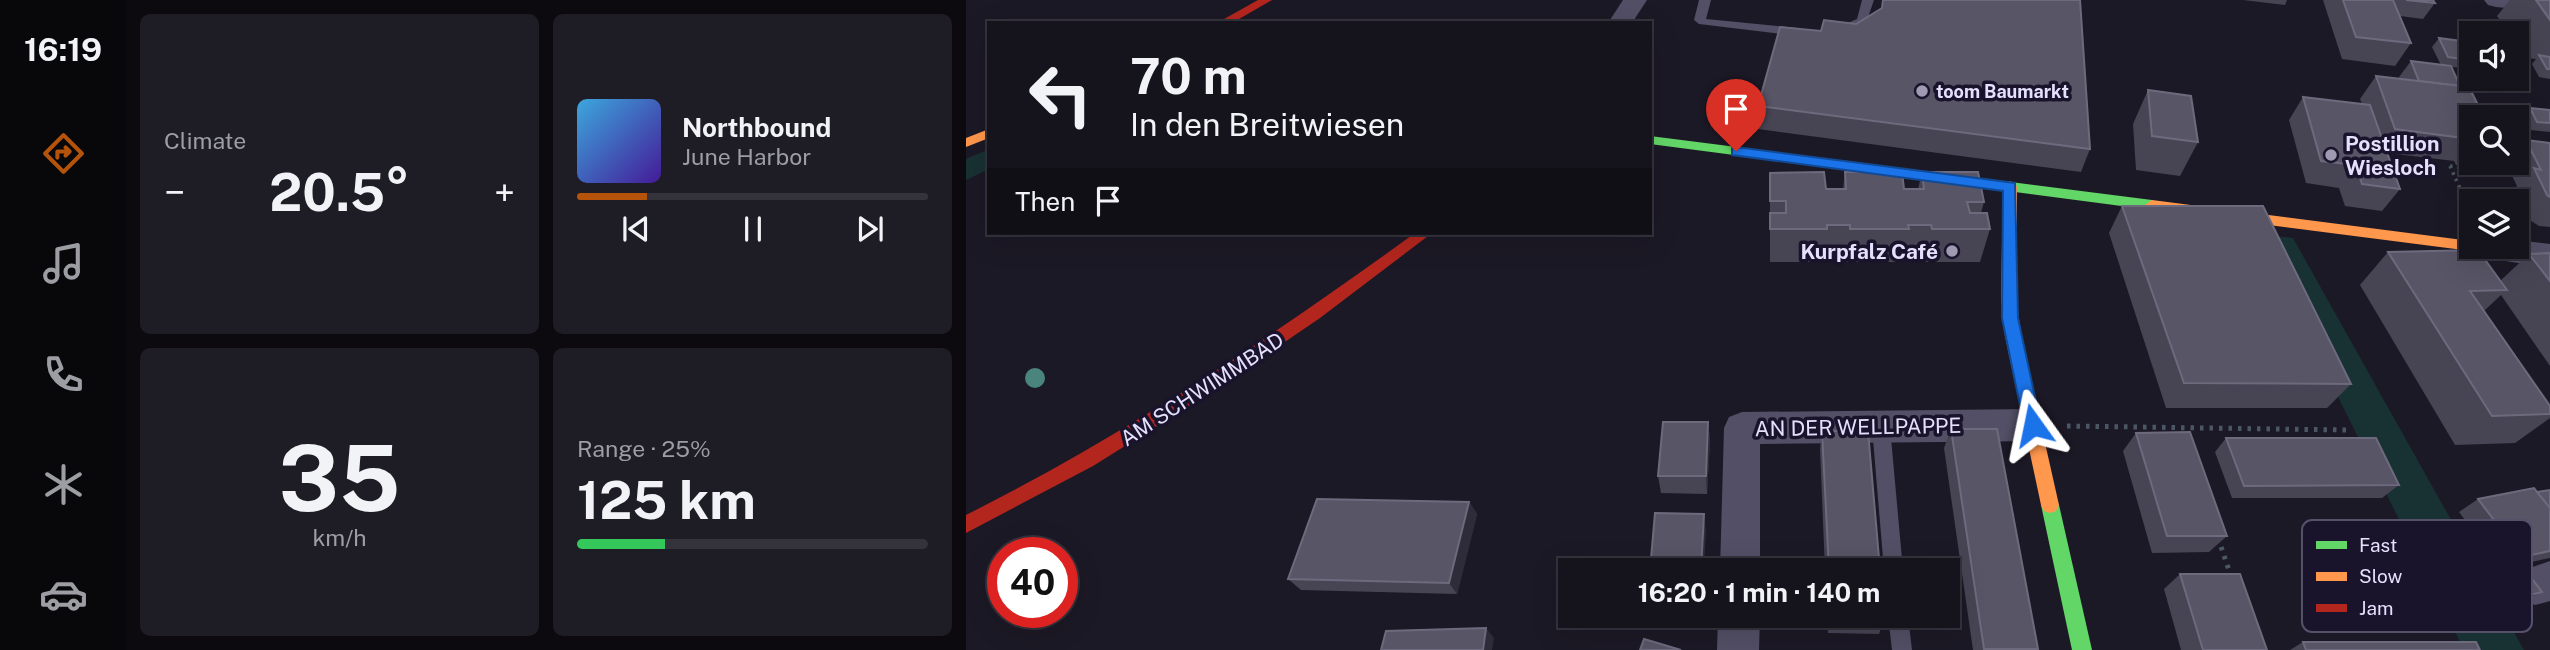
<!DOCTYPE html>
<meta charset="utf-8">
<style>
:root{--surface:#15131c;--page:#1e1c25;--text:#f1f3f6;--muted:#9d9ea3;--line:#34323b;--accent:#b45309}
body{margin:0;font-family:"Public Sans",sans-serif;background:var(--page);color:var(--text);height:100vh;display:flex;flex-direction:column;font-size:26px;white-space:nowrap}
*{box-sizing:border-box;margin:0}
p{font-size:23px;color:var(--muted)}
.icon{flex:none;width:38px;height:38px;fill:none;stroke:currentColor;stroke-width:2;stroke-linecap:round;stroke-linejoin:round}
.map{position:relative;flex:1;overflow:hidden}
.drawer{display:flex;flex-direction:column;gap:14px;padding:14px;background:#0c0a0f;width:840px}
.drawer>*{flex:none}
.banner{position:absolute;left:21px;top:21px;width:665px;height:214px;border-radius:0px;box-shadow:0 7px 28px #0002,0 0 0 2px var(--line);background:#15131c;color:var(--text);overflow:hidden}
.tools{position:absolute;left:1493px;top:21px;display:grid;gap:14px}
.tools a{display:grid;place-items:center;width:70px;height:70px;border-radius:0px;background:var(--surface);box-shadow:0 7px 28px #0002,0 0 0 2px var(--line);font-size:35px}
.speed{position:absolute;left:21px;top:537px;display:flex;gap:14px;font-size:35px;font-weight:700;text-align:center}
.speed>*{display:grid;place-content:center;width:91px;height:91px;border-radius:50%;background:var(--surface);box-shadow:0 7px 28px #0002,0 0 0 2px var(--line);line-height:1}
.speed .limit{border:10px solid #d22;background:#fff;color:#111}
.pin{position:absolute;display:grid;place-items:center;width:60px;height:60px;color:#fff;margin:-72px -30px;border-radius:50% 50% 50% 0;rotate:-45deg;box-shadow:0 0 7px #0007}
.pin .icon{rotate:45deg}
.me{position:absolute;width:77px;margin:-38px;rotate:348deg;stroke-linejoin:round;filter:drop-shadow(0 0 5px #0008)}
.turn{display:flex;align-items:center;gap:24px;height:147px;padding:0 28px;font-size:32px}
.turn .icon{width:91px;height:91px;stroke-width:2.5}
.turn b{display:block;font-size:49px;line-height:60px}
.then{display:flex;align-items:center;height:66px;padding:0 28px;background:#0003;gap:14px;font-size:26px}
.big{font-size:52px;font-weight:700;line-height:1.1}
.drawer .tile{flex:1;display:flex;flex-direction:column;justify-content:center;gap:10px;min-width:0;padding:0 24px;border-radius:10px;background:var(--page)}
.drawer .dial{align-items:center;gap:0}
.dial b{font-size:91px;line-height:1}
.song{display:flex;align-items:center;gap:21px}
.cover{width:84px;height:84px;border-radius:10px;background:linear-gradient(135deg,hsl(200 70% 55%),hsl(260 70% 35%))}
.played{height:7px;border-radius:4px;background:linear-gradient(90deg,var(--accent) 20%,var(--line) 20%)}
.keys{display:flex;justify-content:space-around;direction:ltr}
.heat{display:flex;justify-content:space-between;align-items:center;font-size:38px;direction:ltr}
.charge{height:10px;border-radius:5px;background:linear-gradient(90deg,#34c759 25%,var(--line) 0)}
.drawer .tiles{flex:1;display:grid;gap:14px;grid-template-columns:repeat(2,1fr)}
.trip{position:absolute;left:592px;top:558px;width:402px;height:70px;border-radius:0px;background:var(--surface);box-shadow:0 7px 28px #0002,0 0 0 2px var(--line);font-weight:700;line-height:70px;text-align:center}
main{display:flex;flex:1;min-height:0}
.tab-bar{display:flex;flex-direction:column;width:126px;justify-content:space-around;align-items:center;background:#08080b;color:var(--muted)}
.tab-bar .icon{width:49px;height:49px}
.tab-bar .selected{color:var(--accent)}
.tab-bar b{font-size:32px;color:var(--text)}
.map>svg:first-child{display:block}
.green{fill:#183133}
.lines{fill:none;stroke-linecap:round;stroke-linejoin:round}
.path-far1{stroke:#4c5765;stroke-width:3.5;stroke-dasharray:2.5 4.5;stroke-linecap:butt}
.path{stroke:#4c5765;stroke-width:5;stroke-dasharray:3.5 6;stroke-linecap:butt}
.lane{fill:#524f66;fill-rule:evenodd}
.street{fill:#524f66;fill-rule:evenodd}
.fast{fill:#63d668;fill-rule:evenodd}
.slow{fill:#ff974d;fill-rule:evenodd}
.jam{fill:#b3261e;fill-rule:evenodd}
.tree{fill:#49847d}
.wall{fill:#474454}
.shaded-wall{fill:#2f2c3a}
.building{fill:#585566;stroke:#6e6a7e;stroke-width:2}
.route{fill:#1a73e8;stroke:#114b97;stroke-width:2}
.poi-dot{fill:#9f9ab2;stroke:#19132c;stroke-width:2.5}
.labels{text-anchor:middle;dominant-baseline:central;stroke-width:7;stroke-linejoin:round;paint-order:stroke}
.far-poi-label{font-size:18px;font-weight:bold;fill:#e5e0fd;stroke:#19132c;text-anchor:start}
.poi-label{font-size:21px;font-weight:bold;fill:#e5e0fd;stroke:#19132c;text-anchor:start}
.street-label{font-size:21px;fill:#e5e0fd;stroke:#19132c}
.key{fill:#19132c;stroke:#56506b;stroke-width:2}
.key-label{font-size:19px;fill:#e5e0fd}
</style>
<main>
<nav class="tab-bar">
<b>16:19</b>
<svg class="icon selected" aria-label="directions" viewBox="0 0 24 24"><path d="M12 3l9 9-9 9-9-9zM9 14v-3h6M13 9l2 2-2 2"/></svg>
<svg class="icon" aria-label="music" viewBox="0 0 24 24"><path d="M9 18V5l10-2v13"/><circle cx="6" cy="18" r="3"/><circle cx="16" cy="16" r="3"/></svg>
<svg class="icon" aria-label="phone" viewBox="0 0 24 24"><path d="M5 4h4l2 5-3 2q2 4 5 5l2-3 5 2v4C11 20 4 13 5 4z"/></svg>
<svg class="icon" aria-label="climate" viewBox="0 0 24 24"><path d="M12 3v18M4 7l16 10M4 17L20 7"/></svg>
<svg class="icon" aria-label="car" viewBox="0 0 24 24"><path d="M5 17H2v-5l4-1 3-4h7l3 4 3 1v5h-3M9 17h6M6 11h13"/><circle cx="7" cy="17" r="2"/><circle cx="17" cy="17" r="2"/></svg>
</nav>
<section class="drawer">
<div class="tiles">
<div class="tile"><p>Climate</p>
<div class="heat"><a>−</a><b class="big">20.5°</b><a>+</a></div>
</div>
<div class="tile">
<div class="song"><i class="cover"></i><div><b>Northbound</b><p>June Harbor</p></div></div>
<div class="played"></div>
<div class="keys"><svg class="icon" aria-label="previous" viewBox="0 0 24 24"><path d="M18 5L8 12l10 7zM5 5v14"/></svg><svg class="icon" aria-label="pause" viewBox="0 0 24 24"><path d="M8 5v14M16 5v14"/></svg><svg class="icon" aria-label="next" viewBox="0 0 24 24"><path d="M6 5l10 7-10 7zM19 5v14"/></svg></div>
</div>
<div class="tile dial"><b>35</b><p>km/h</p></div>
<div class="tile"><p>Range · 25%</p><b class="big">125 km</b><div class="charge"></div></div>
</div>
</section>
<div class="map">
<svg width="1584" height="650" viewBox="0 0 1584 650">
<rect width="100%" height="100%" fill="#1c1926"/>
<g class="green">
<polygon points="23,149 23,169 0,180 0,159"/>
<polygon points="1291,234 1327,238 1558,650 1498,650"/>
</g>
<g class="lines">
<g class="path-far1">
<polyline points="1484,166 1505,213"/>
<polyline points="1484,166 1518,170 1515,163"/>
</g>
<g class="path">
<polyline points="1101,426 1380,430"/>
<polyline points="1252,538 1266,579"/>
</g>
<g class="lane">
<polygon points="733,0 745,0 740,19 832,28 838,32 832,36 733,24 728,20"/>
<polygon points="896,0 908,0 900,23 872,35 864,35 864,31 891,19"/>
<polygon points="915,420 921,422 924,427 937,570 918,570 906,427 909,422"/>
<polygon points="922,616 942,616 946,650 926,650"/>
</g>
<g class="street">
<polygon points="657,0 681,0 666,23 642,23"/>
<polygon points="1518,0 1584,0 1584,12 1530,7 1522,5"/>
<polygon points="1505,238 1505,247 1550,247 1550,240 1584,244 1584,268 1502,255 1498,247"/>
<polygon points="1067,409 1080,414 1085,425 1080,436 1067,441 794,444 794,570 754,570 758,428 763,417 776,412"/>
<polygon points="1584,561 1584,601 1569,605 1555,599 1549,585 1555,571"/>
<polygon points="752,616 794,616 793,650 751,650"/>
</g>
<g class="fast">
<polygon points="684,136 1186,200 1193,205 1186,210 684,144"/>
<polygon points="1084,497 1090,499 1093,505 1126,650 1106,650 1075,505 1078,499"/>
</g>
<g class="slow">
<polygon points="23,129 23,138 0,147 0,138"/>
<polygon points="1044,181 1051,186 1051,301 1055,336 1093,505 1090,511 1084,513 1078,511 1075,505 1039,336 1035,301 1037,186"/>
<polygon points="1186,200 1505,241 1505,247 1512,247 1505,251 1186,210 1179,205"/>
</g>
<g class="jam">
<polygon points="292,0 306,0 266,23 251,23"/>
<path d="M449 233H466L354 318 242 394 127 466 0 533V515C159 435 306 337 449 233Z"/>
</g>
</g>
<circle class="tree" cx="69" cy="378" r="10"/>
<g class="wall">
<polygon points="1277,0 1321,0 1319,5"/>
<polygon points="1357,0 1467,0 1469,3 1457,19 1434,16 1445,43 1429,66 1376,59"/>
<polygon points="1544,0 1584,0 1584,79 1573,77 1566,64 1570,59 1558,58 1550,46 1550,33 1543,33 1531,16"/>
<polygon points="855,31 1124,149 1115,172 792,129 792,106"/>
<polygon points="1473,38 1504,60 1498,68 1486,67 1505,117 1505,163 1517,163 1512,168 1490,165 1488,161 1421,153 1434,189 1416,211 1379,206 1373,188 1340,183 1323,120 1337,97 1396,104 1394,99 1410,76 1434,79 1433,77 1445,61 1475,65 1466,47"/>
<polygon points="1182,90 1232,142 1214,176 1170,170 1167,124"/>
<polygon points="1564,108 1584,110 1584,132 1564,130 1556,116"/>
<polygon points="1560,140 1584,143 1584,227 1573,226 1559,217 1547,191 1551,186 1540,163 1550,163 1550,150"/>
<polygon points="879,172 938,189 952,189 956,172 1018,202 1015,213 1024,229 1014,262 958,262 957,258 937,258 936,262 880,262 880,258 858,258 858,262 804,262 804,173 860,189 877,189"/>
<polygon points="1156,206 1385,384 1361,408 1200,408 1143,233"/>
<polygon points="1422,252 1534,281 1563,254 1584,253 1584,366 1535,295 1518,311 1584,406 1584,418 1549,443 1489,445 1394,285"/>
<polygon points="742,422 744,441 741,494 695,493 692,476"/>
<polygon points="985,429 1072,649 1072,650 1007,650 978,448"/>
<polygon points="856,431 914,570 859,570 854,449"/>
<polygon points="1170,433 1261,536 1243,552 1186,553 1157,451"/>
<polygon points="1260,438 1433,485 1416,498 1266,498 1249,452"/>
<polygon points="1584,490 1584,558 1535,568 1493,512 1512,499"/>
<polygon points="503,502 511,514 491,594 335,590 322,579"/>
<polygon points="1214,574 1301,650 1215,650 1198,589"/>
<polygon points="1536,582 1565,597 1538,604 1525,588"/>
<polygon points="861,616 918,616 918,620 913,634 862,633"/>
<polygon points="1337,642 1514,650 1324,650"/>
</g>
<g class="shaded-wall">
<polygon points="742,422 744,441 741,494 740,476"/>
<polygon points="503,502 511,514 491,594 483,583"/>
<polygon points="738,514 740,531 738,570 735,570"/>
<polygon points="1576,592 1565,597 1538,604 1549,599"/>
<polygon points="520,628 528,638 526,650 517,650"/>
</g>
<g class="building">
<polygon points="917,0 1114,0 1124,149 792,106 814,27 855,31 858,20 890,24 916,8"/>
<polygon points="1377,0 1427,0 1445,43 1390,37"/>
<polygon points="1440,0 1467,0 1469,3"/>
<polygon points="1570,0 1584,0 1584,20"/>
<polygon points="1473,38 1495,41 1504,60 1482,57"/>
<polygon points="1573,55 1584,57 1584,69 1581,69"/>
<polygon points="1445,61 1485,66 1494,86 1453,81"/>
<polygon points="1410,76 1503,87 1518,117 1505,117 1505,139 1429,129"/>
<polygon points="1182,90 1225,96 1232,142 1186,136"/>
<polygon points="1337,97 1404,105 1434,189 1396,184 1390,165 1355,161"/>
<polygon points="1564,108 1584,110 1584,123 1571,122"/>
<polygon points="1560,140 1584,143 1584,197 1581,195 1568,168 1575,170"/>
<polygon points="858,172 860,189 880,189 879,172 936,172 938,189 958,189 956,172 1012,172 1018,202 1001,202 1004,213 1021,213 1024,229 966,229 965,225 942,225 943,229 884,229 884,225 861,225 861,229 804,229 804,213 820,213 820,201 804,201 804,173"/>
<polygon points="1156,206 1297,206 1385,384 1218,383"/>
<polygon points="1512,250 1541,290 1504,291 1584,406 1584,414 1526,416 1422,252"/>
<polygon points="1584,253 1584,281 1563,254"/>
<polygon points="697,422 742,422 740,476 692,476"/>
<polygon points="985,429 1031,429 1072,649 1018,649"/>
<polygon points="856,431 902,431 914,570 863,570"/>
<polygon points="1224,432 1261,536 1201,536 1170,433"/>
<polygon points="1260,438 1410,438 1433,485 1278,486"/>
<polygon points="1568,488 1584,508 1584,551 1556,557 1512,499"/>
<polygon points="1584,490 1584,508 1571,492"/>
<polygon points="351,499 503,502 483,583 322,579"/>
<polygon points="689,513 738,514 735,570 684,570"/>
<polygon points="1214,574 1274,574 1301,650 1237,650"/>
<polygon points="1563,575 1576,592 1549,599 1536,582"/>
<polygon points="865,616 918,616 918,620 865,619"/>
<polygon points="520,628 517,650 415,650 420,631"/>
<polygon points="678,639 715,650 674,650"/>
<polygon points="1337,642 1510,642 1514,650 1340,650"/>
</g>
<polygon class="route" points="770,147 1049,183 1052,318 1075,425 1073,430 1067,433 1061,430 1058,425 1036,318 1037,191 766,155 766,148"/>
<g class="poi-dot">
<circle cx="956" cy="91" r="7"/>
<circle cx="1365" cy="155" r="7"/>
<circle cx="986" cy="251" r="7"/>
</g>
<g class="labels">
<g class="far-poi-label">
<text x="970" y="91">toom Baumarkt</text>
</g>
<g class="poi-label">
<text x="1379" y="143">Postillion<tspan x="1379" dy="24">Wiesloch</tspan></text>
<text x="972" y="251" text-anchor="end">Kurpfalz Café</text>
</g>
<g class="street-label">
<text transform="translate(236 389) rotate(-33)">AM SCHWIMMBAD</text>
<text transform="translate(892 427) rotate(-1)">AN DER WELLPAPPE</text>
</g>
</g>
<rect x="1336" y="520" width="230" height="112" rx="10" class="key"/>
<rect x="1350" y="541" width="31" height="8" fill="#63d668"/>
<rect x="1350" y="572" width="31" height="9" fill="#ff974d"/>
<rect x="1350" y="604" width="31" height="8" fill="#b3261e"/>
<g class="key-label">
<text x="1393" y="552">Fast</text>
<text x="1393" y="583">Slow</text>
<text x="1393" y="615">Jam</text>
</g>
</svg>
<div class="tools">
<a><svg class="icon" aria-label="sound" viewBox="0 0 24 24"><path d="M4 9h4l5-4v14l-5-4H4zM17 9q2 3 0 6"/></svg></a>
<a><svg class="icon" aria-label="search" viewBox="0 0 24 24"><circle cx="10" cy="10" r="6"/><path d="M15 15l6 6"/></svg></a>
<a><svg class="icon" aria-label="layers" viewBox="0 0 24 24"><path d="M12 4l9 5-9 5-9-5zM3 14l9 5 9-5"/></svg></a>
</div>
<div class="speed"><div class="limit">40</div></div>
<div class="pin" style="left:770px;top:151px;background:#d93025"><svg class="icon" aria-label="arrive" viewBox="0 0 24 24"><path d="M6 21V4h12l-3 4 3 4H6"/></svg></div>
<svg class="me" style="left:1067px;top:425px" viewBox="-20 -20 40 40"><path d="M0-17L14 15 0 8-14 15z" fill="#1a73e8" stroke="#fff" stroke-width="4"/></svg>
<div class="trip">16:20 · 1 min · 140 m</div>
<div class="banner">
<div class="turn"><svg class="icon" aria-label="left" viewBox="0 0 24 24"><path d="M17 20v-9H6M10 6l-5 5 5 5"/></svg><div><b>70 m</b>In den Breitwiesen</div></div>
<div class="then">Then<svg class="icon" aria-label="arrive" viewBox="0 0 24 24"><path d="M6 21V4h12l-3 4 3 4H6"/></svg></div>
</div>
</div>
</main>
